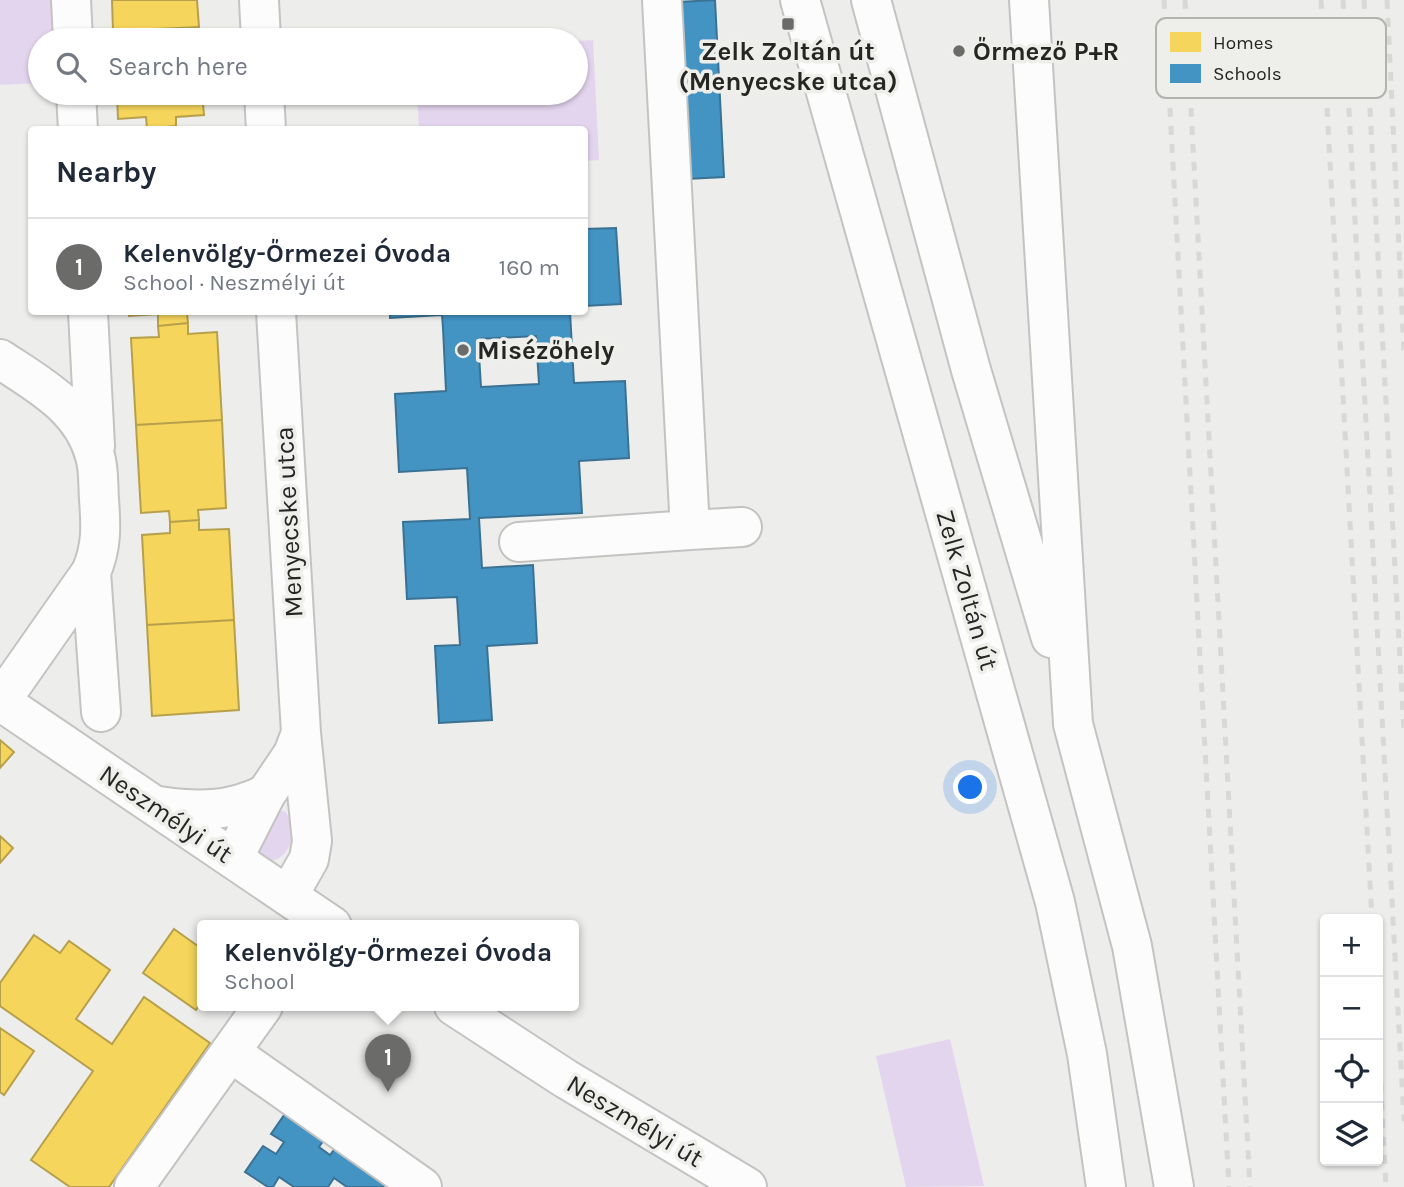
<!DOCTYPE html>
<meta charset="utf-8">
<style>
body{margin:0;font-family:Karla,sans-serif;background:#f6f6f7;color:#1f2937}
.controls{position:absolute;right:21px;bottom:21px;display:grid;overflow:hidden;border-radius:7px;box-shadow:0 2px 5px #0004}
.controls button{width:63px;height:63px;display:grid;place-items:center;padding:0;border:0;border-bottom:2px solid #e0e1e3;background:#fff;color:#1f2937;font:35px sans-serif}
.you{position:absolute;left:971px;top:788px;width:24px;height:24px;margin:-18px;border:5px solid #fff;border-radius:50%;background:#1a73e8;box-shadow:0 0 0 10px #1a73e833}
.badge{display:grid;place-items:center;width:46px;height:46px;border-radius:50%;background:#6b6b6a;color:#fff;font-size:23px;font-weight:700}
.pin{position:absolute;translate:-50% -58px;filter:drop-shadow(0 2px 4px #0008)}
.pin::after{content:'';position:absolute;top:37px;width:24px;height:21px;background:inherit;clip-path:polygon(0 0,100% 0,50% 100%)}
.popup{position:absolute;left:197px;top:920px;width:382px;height:91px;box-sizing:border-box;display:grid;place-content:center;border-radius:7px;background:#fff;filter:drop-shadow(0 2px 5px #0005);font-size:23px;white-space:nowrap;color:#747a83}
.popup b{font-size:26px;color:#1f2937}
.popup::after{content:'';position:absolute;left:50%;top:100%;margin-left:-14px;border:14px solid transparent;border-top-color:#fff}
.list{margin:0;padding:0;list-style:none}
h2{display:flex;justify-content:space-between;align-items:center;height:91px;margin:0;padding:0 28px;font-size:30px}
h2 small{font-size:23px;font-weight:400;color:#747a83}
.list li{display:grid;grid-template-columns:46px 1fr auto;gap:21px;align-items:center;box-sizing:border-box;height:98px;padding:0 28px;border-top:2px solid #e0e1e3}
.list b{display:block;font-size:26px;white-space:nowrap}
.list p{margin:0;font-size:23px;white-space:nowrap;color:#747a83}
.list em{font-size:23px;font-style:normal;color:#747a83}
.icon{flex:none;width:38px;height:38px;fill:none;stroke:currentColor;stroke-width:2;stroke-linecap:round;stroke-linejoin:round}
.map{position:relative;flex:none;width:1404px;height:1187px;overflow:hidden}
.search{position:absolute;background:#fff;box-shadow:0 2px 5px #0004;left:28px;top:28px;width:560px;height:77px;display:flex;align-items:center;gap:18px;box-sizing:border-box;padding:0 24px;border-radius:38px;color:#747a83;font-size:26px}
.panel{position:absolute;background:#fff;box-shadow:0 2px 5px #0004;left:28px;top:126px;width:560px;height:189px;border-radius:7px}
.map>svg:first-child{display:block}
</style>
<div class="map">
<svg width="1404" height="1187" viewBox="0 0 1404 1187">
<rect width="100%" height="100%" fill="#ededec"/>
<!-- green -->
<path fill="#e4d5ef" d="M0,0H62L64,40H40V83L0,85Z
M593,40L599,160L585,161L584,130L419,129L417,93H576V41Z
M277,811H285C298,827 293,859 269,861L257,849Z
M950,1039L984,1186L906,1187L876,1056Z"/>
<!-- homes -->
<path fill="#f6d55c" stroke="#b7a04b" stroke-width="2" d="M112,0H197L199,27L113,31Z
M199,27L200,40H114L113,31Z
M117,93H202L204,115L176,117V126L147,129L146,117L118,119Z
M129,312H208L187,313L188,323L158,326V314L129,316Z
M188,323V334L217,332L222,420L136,425L131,338L159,337L158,326Z
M222,420L226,508L198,510L199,520L170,522L169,511L141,513L136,425Z
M199,520V530L229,529L234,620L147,625L142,535L170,533V522Z
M234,620L239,710L152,716L147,625Z
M0,740L14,752L0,768Z
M0,836L13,848L0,863Z
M174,929L202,949V1000L196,1010L143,973Z
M34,935L60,953L69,941L110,970L76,1019L112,1044L144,997L210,1043L109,1187H70L31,1160L93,1071L0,1006V983Z
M0,1028L34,1051L4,1095L0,1092Z"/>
<!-- schools -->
<path fill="#4393c3" stroke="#3a7293" stroke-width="2" fill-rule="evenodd" d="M715,0L724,177L687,179L677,2Z
M616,228L621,304L584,306V229Z
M390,312H570L574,383L625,381L629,458L579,461L582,513L479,518L482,568L533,565L537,643L487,646L492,720L439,723L435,646L460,645L457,597L407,599L403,522L470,519L467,468L399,472L395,394L446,391L443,328L442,315L390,318ZM536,336L539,384L481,387L478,339Z
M289,1108L328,1134L319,1147L330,1155L339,1143L390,1177L383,1187H347L334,1178L328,1187H294L279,1177L273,1187H268L245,1172L263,1146L276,1154L284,1142L271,1134Z"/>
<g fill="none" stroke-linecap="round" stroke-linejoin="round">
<!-- minor casing -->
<g stroke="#c3c3c2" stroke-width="42">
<path id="minor" d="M71,0L73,40
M259,0L261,40
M800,0L1055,902L1087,1054L1106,1187
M871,0L971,370L1051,638
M1029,0L1073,724L1132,946L1174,1187
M76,93L78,130
M264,93L266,130
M88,312L95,446
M276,312L301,733L312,841L309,859L288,896
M0,359C39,385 82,407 95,456C99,469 98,485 99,499C101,526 102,547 91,572L0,702
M690,530L742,527
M519,542L690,530L662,0
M91,572L101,712
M0,701L332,926
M159,806C198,812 230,812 266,794
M233,859L266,794L293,754L301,733
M454,1006L566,1079L747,1187
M230,1052L422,1187
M134,1187L263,1006"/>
</g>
<!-- minor -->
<use href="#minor" stroke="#fcfcfc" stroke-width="38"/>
<!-- rail -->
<path stroke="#d8d8d7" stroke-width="5" stroke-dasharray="9 9" stroke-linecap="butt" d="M1164,0L1229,1187
M1185,0L1250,1187
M1321,0L1372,919
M1343,0L1404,1121
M1364,0L1404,733
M1387,0L1404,353
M1378,1029L1386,1187"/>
</g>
<!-- markers -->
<g fill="#6b6b6a" stroke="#eeeeeb" stroke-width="2.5">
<rect x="781" y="17" width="14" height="14" rx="3.5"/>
<circle cx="959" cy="51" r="7"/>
<circle cx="463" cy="350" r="7"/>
</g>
<g text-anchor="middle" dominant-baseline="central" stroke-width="7" stroke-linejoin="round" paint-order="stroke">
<!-- poi labels -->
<g font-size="26" font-weight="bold" fill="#252524" stroke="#eeeeeb" text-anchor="start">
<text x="788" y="51" text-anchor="middle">Zelk Zoltán út<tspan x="788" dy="30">(Menyecske utca)</tspan></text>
<text x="973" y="51">Őrmező P+R</text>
<text x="477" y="350">Misézőhely</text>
</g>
<!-- street labels -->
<g font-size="26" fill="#252524" stroke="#eeeeeb">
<text transform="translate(289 522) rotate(-93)">Menyecske utca</text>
<text transform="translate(967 590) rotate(74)">Zelk Zoltán út</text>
<text transform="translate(166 814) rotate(34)">Neszmélyi út</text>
<text transform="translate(635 1121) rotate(31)">Neszmélyi út</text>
</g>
</g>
<!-- legend -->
<rect x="1156" y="18" width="230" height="80" rx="10" fill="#eeeeeb" stroke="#b2b2af" stroke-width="2"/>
<rect x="1170" y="32" width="31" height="20" fill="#f6d55c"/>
<rect x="1170" y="64" width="31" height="19" fill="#4393c3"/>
<g font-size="19" fill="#252524">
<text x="1213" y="49">Homes</text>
<text x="1213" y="80">Schools</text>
</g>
</svg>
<div class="controls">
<button>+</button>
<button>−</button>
<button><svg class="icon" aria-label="locate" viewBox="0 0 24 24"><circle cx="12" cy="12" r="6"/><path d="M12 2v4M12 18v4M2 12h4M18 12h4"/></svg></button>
<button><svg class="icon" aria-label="layers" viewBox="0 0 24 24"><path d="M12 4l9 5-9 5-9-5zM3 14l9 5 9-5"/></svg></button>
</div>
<div class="you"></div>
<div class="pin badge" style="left:388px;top:1092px">1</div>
<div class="popup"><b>Kelenvölgy-Őrmezei Óvoda</b>School</div>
<div class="search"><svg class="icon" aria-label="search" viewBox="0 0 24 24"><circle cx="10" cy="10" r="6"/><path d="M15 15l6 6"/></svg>Search here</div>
<section class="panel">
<h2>Nearby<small></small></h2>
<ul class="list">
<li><span class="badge">1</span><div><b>Kelenvölgy-Őrmezei Óvoda</b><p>School · Neszmélyi út</p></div><em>160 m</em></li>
</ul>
</section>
</div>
